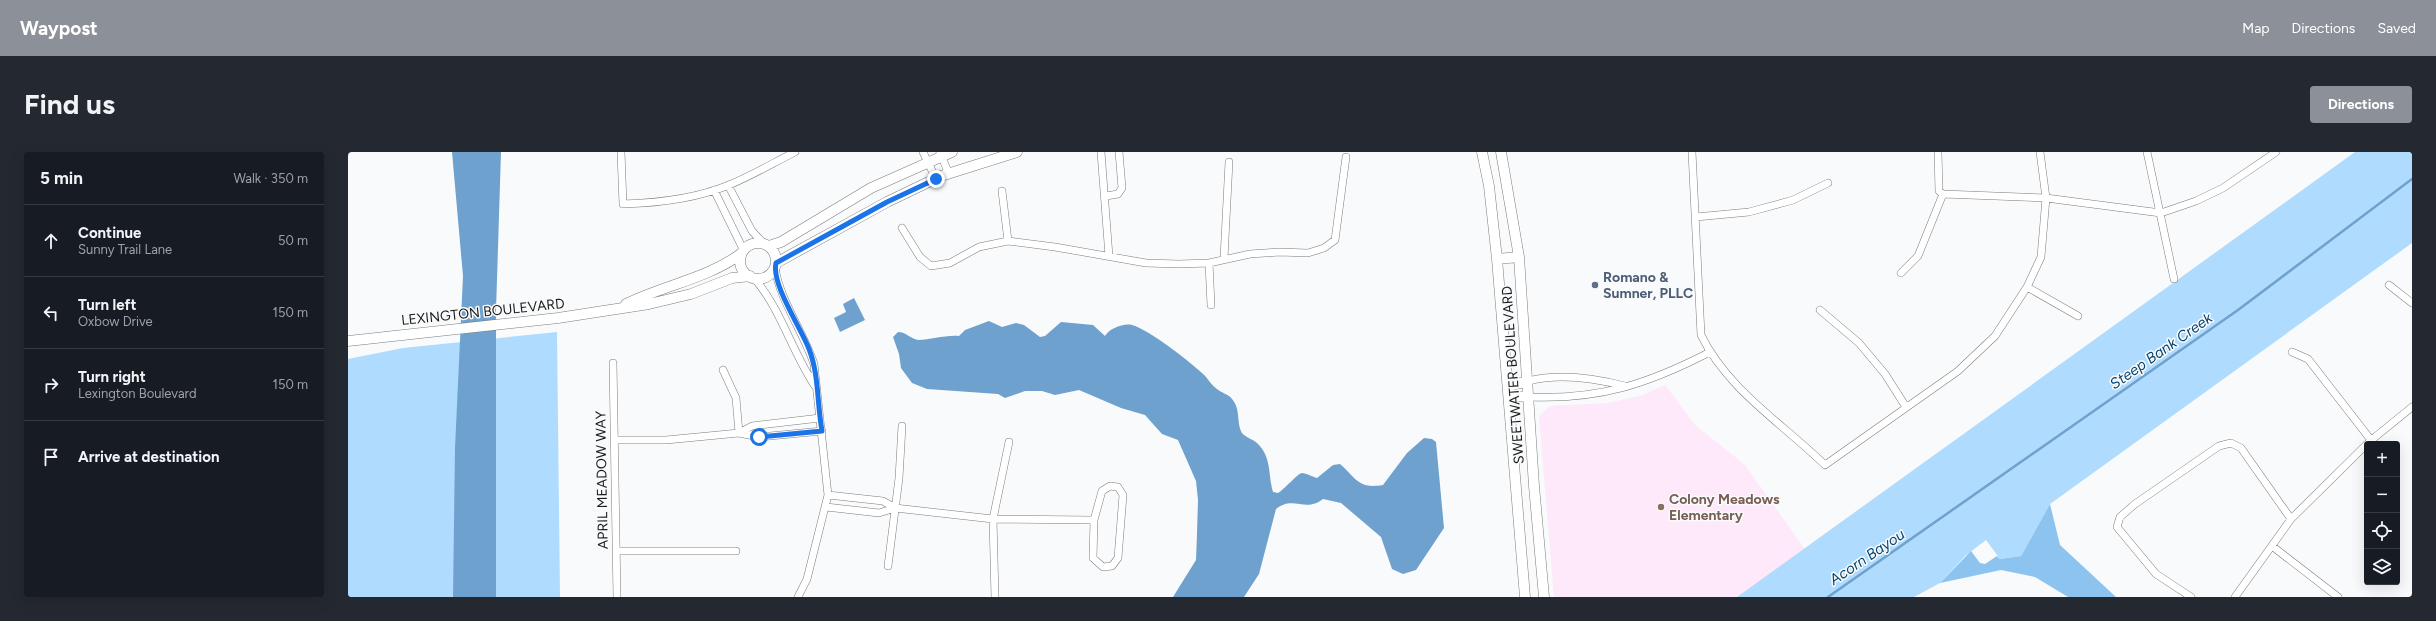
<!DOCTYPE html>
<meta charset="utf-8">
<style>
body{margin:0;font-family:Figtree,sans-serif;background:#242831;color:#f1f3f6}
.controls{position:absolute;right:12px;bottom:12px;display:grid;overflow:hidden;border-radius:4px;box-shadow:0 4px 16px #0002}
.controls button{width:36px;height:36px;display:grid;place-items:center;padding:0;border:0;border-bottom:1px solid #363941;background:#171b24;color:#f1f3f6;font:20px sans-serif}
.stop{position:absolute;width:12px;height:12px;margin:-9px;border:3px solid #1a73e8;border-radius:50%;background:#fff}
.stop.end{background:#1a73e8;border-color:#fff;box-shadow:0 1px 4px #0008}
.list{margin:0;padding:0;list-style:none}
h2{display:flex;justify-content:space-between;align-items:center;height:52px;margin:0;padding:0 16px;font-size:17px}
h2 small{font-size:13px;font-weight:400;color:#9ea1a6}
.list li{display:grid;grid-template-columns:26px 1fr auto;gap:12px;align-items:center;box-sizing:border-box;height:72px;padding:0 16px;border-top:1px solid #363941}
.list b{display:block;font-size:15px;white-space:nowrap}
.list p{margin:0;font-size:13px;white-space:nowrap;color:#9ea1a6}
.list em{font-size:13px;font-style:normal;color:#9ea1a6}
.icon{flex:none;width:22px;height:22px;fill:none;stroke:currentColor;stroke-width:2;stroke-linecap:round;stroke-linejoin:round}
.map{position:relative;flex:none;width:2064px;height:445px;overflow:hidden;border-radius:4px}
header{display:flex;align-items:center;gap:24px;box-sizing:border-box;height:56px;padding:0 20px;background:#8c9099;color:#fff}
header strong{font-size:19px}
nav{display:flex;gap:22px;margin-inline-start:auto;font-size:14px}
.intro{display:flex;align-items:center;justify-content:space-between;box-sizing:border-box;height:96px;padding:0 24px}
h1{margin:0;font-size:28px}
.button{padding:10px 18px;border-radius:4px;background:#8c9099;color:#fff;font-size:14px;font-weight:700}
main{display:flex;gap:24px;padding:0 24px}
aside{flex:1;background:#171b24;border-radius:4px;box-shadow:0 4px 16px #0002}
.map>svg:first-child{display:block}
</style>
<header>
<strong>Waypost</strong>
<nav><a>Map</a><a>Directions</a><a>Saved</a></nav>
</header>
<div class="intro"><h1>Find us</h1><a class="button">Directions</a></div>
<main>
<aside>
<h2>5 min<small>Walk · 350 m</small></h2>
<ul class="list">
<li><svg class="icon" aria-label="ahead" viewBox="0 0 24 24"><path d="M12 20V5M6 11l6-6 6 6"/></svg><div><b>Continue</b><p>Sunny Trail Lane</p></div><em>50 m</em></li>
<li><svg class="icon" aria-label="left" viewBox="0 0 24 24"><path d="M17 20v-9H6M10 6l-5 5 5 5"/></svg><div><b>Turn left</b><p>Oxbow Drive</p></div><em>150 m</em></li>
<li><svg class="icon" aria-label="right" viewBox="0 0 24 24"><path d="M7 20v-9h11M14 6l5 5-5 5"/></svg><div><b>Turn right</b><p>Lexington Boulevard</p></div><em>150 m</em></li>
<li><svg class="icon" aria-label="arrive" viewBox="0 0 24 24"><path d="M6 21V4h12l-3 4 3 4H6"/></svg><div><b>Arrive at destination</b></div></li>
</ul>
</aside>
<div class="map">
<svg width="2064" height="445" viewBox="0 0 2064 445">
<rect width="100%" height="100%" fill="#f9fafb"/>
<!-- education -->
<path fill="#fde9f9" d="M1317,233L1347,273L1397,313L1457,397L1389,445H1206L1191,264L1202,254L1260,251L1292,244Z"/>
<!-- green -->
<path fill="#afdcfe" d="M2007,0H2064V91L1702,352L1673,404L1652,407L1638,388L1617,404L1592,431L1566,445H1389Z
M209,180L212,445H0V207L55,196Z"/>
<!-- forest -->
<path fill="#8cc4ef" d="M1702,352L1712,393L1768,445H1720L1687,425L1653,418L1592,431L1623,399L1632,411L1637,412L1649,404L1652,407L1673,404Z"/>
<!-- water -->
<path fill="#6ea1cd" d="M104,0H153L148,159V445H105L107,296L115,124Z
M506,146L517,168L492,180L486,166L498,160L495,152Z
M641,169L654,175L668,171L676,173L692,185L697,184L713,170L745,173L757,184C761,177 775,171 784,173C800,177 841,209 854,221C860,226 863,233 869,237C873,241 881,242 884,247C893,257 888,270 894,281C898,286 905,287 909,291C924,305 920,323 925,340L930,341C936,338 950,321 954,321C958,321 965,325 969,326L985,313L992,312C1009,327 1010,337 1035,333L1059,301L1076,286L1084,287L1088,290L1096,376L1068,418L1055,422L1044,417L1033,385L993,351L975,347C958,361 945,343 928,357L911,422L896,445H825L848,408L849,382L850,348L848,329L830,288L814,282L797,263L773,256L731,238L707,243L694,239H677L657,246L650,242L579,237L564,231L553,216L551,202L545,185L550,180C558,180 563,187 570,188C583,188 596,183 611,184L617,178Z"/>
<g fill="none" stroke-linecap="round" stroke-linejoin="round">
<!-- stream -->
<path stroke="#6ea1cd" stroke-width="2.5" d="M1480,445L1890,158L2064,27"/>
<!-- street casing -->
<g stroke="#7c7c7d" stroke-width="8">
<path id="street" d="M273,0L275,52C310,51 347,47 381,33C403,24 425,11 447,0
M575,0L588,27
M753,0L761,104
M1344,0L1353,183C1380,238 1434,271 1477,313L1610,219L1647,184L1679,135L1693,105L1698,46L1692,0
M1590,0L1591,39L1595,42
M1799,0L1826,127
M592,1L601,22
M380,33L404,79L416,92
M366,38L396,99
M654,39L660,89
M1595,42L1698,46L1813,61L1848,49L1875,36L1928,0
M758,44L770,42L774,36L771,0
M1348,65L1401,60L1445,48L1480,31
M554,76L572,105L583,114L602,111L631,95L660,89L707,95L798,111L831,112L861,111L902,102L931,100L960,101L976,96L987,88L998,5
M876,106L881,10
M861,111L863,153
M427,115C431,147 456,181 466,212L480,343L459,427L450,445
M1553,121L1570,104L1595,42
M406,126C433,157 444,200 467,234
M2041,133L2064,151
M1679,135L1730,164
M1472,158L1511,191L1537,222L1558,255
M1944,200L1960,207L2023,288
M265,211L269,445
M375,218L388,246L391,281
M1180,229C1211,221 1246,226 1277,234
M1181,245C1251,248 1300,232 1362,200
M391,281L404,274L472,266
M267,288H318L391,281L411,285L474,279
M2021,290L2064,255
M762,334L770,335L775,343L770,406L764,414L755,415L745,406L746,368L754,339Z
M480,343L535,349L547,356
M478,355L531,361L547,356L645,367L746,368
M1924,394L1990,445
M268,399H388
M540,414L551,326L554,274
M647,445L645,367L661,290
M1843,445L1808,422L1769,375L1772,365L1787,352L1871,294L1883,291L1893,296L1943,367
M1887,445L1943,367L2019,292"/>
</g>
<!-- secondary casing -->
<g stroke="#7c7c7d" stroke-width="11">
<path id="secondary" d="M1134,0L1141,34L1149,107L1177,445
M1153,0L1171,105L1186,334L1196,445
M392 109a18 18 0 1 1 36 0a18 18 0 1 1-36 0Z
M421,94L433,90L523,36L604,0
M1149,107L1171,105
M428,111L539,50L593,24L669,0
M278,152C316,133 359,127 394,101
M0,189L210,166L301,152L343,142L384,126L402,124
M1161,234L1180,229
M1162,244L1181,245"/>
</g>
<!-- street -->
<use href="#street" stroke="#fff" stroke-width="7"/>
<!-- secondary -->
<use href="#secondary" stroke="#fff" stroke-width="10"/>
</g>
<g fill="none" stroke-linecap="round" stroke-linejoin="round">
<!-- route -->
<path stroke="#1a73e8" stroke-width="5" d="M411,285L474,279C469,252 471,222 461,197C453,176 423,132 428,111L539,50L588,27"/>
</g>
<!-- markers -->
<circle fill="#5c6f8a" stroke="#f9fafb" stroke-width="1.5" cx="1247" cy="133" r="4"/>
<circle fill="#8d6e63" stroke="#f9fafb" stroke-width="1.5" cx="1313" cy="355" r="4"/>
<g text-anchor="middle" dominant-baseline="central" stroke-width="3" stroke-linejoin="round" paint-order="stroke">
<!-- service labels -->
<g font-size="14" font-weight="bold" fill="#4e5e75" stroke="#f9fafb" text-anchor="start">
<text x="1255" y="125">Romano &amp;<tspan x="1255" dy="16">Sumner, PLLC</tspan></text>
</g>
<!-- street labels -->
<g font-size="14" fill="#1a1b1b" stroke="#f9fafb">
<text transform="translate(135 160) rotate(-6)">LEXINGTON BOULEVARD</text>
<text transform="translate(1165 223) rotate(-94)">SWEETWATER BOULEVARD</text>
<text transform="translate(254 328) rotate(-91)">APRIL MEADOW WAY</text>
</g>
<!-- education labels -->
<g font-size="14" font-weight="bold" fill="#785e54" stroke="#f9fafb" text-anchor="start">
<text x="1321" y="347">Colony Meadows<tspan x="1321" dy="16">Elementary</tspan></text>
</g>
<!-- water labels -->
<g font-size="15" font-style="italic" fill="#06456f" stroke="#f9fafb">
<text transform="translate(1813 199) rotate(-35)">Steep Bank Creek</text>
<text transform="translate(1519 405) rotate(-34)">Acorn Bayou</text>
</g>
</g>
</svg>
<div class="controls">
<button>+</button>
<button>−</button>
<button><svg class="icon" aria-label="locate" viewBox="0 0 24 24"><circle cx="12" cy="12" r="6"/><path d="M12 2v4M12 18v4M2 12h4M18 12h4"/></svg></button>
<button><svg class="icon" aria-label="layers" viewBox="0 0 24 24"><path d="M12 4l9 5-9 5-9-5zM3 14l9 5 9-5"/></svg></button>
</div>
<div class="stop" style="left:411px;top:285px"></div>
<div class="stop end" style="left:588px;top:27px"></div>
</div>
</main>
